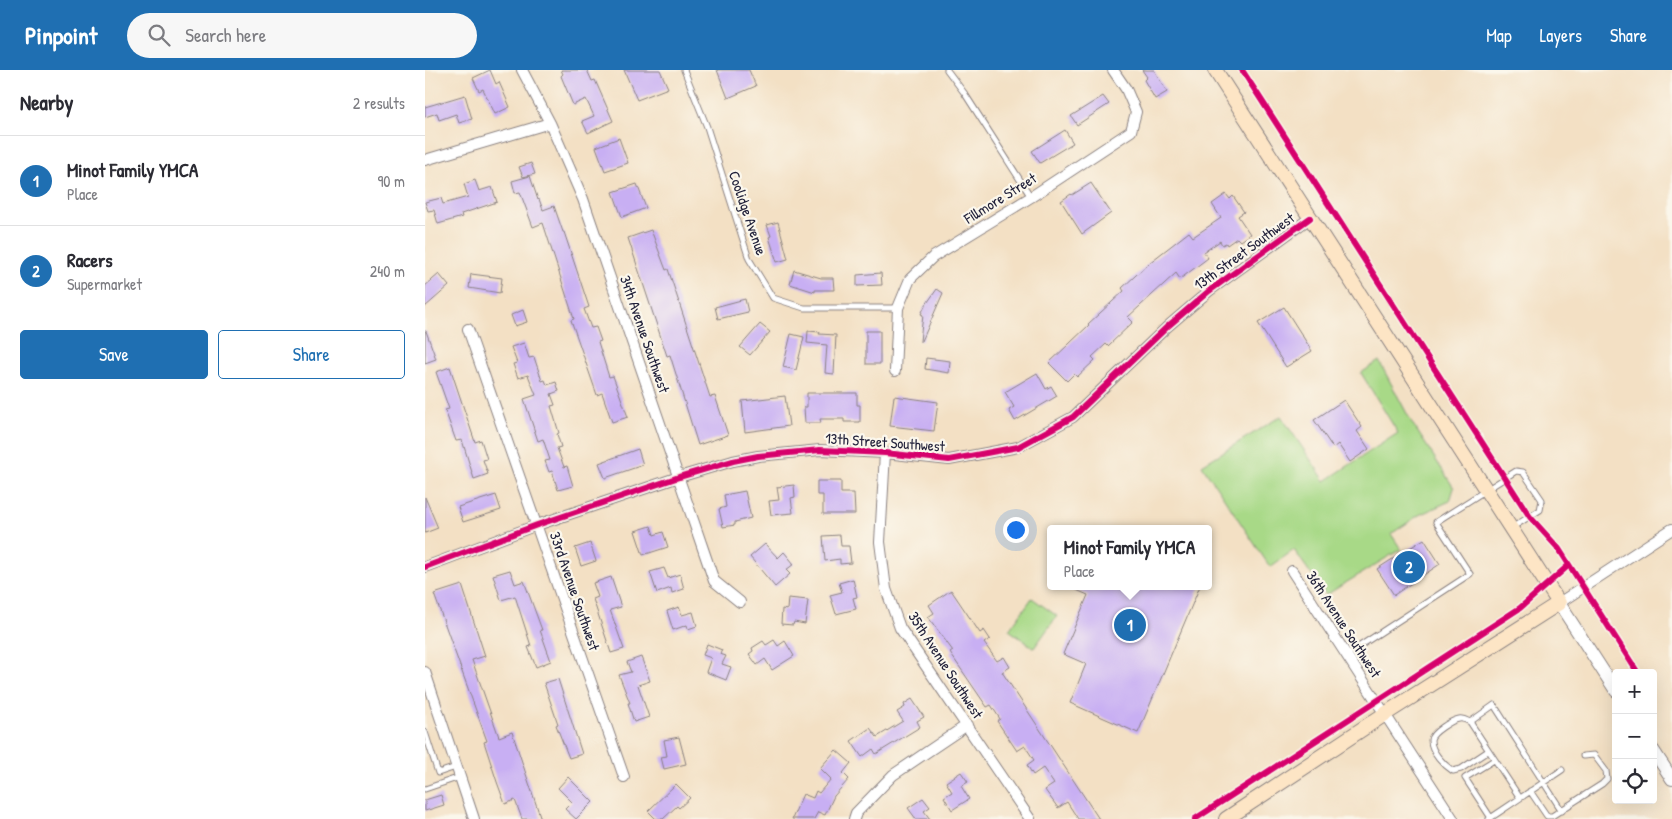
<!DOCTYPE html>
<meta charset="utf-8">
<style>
body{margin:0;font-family:"Patrick Hand",sans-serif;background:#f7f7f7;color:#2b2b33}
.controls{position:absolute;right:15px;bottom:15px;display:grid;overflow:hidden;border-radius:5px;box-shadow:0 5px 20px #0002}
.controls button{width:45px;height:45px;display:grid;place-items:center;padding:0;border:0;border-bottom:1px solid #e1e1e2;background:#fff;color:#2b2b33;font:25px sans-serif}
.you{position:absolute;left:590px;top:459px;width:18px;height:18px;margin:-12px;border:4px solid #fff;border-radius:50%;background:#1a73e8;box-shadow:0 0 0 8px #1a73e833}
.badge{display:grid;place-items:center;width:32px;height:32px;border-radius:50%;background:#1f6fb2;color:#fff;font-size:16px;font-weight:700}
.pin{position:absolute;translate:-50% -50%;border:2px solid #fff;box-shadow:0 1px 5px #0006}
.popup{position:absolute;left:622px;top:455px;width:165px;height:65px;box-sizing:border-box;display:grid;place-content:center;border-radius:5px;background:#fff;filter:drop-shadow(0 1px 4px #0005);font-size:16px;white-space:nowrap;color:#7c7c81}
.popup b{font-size:19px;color:#2b2b33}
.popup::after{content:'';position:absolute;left:50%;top:100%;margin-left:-10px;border:10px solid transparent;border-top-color:#fff}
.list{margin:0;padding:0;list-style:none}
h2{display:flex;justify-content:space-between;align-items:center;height:65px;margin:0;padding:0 20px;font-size:21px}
h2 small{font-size:16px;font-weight:400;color:#7c7c81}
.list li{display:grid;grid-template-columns:32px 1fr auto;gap:15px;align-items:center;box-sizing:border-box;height:90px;padding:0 20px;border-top:1px solid #e1e1e2}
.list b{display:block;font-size:19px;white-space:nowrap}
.list p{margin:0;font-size:16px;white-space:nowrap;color:#7c7c81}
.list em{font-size:16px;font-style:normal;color:#7c7c81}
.actions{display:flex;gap:10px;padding:15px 20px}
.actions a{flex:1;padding:11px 0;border:1px solid #1f6fb2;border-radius:5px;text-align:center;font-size:18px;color:#1f6fb2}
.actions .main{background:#1f6fb2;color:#fff}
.icon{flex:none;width:28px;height:28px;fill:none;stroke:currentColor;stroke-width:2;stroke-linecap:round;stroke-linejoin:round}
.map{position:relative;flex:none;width:1247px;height:749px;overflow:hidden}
header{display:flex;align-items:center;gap:30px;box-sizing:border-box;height:70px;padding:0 25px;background:#1f6fb2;color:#fff}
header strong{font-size:24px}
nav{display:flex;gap:28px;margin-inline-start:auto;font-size:18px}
.search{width:350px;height:45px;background:#f7f7f7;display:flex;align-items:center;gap:12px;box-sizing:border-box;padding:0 18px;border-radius:28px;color:#7c7c81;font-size:19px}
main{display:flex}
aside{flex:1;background:#fff}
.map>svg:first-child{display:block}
</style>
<header>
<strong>Pinpoint</strong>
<div class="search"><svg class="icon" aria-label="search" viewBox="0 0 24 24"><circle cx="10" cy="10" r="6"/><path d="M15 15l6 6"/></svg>Search here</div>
<nav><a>Map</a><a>Layers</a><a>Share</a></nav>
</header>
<main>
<aside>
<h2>Nearby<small>2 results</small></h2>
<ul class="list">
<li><span class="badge">1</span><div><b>Minot Family YMCA</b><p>Place</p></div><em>90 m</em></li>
<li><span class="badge">2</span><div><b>Racers</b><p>Supermarket</p></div><em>240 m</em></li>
</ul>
<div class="actions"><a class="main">Save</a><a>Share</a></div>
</aside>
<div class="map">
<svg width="1247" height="749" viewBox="0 0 1247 749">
<rect width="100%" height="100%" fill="#fbf7ec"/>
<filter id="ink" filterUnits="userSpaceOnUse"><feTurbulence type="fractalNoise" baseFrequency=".02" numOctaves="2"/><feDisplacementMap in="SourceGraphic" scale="10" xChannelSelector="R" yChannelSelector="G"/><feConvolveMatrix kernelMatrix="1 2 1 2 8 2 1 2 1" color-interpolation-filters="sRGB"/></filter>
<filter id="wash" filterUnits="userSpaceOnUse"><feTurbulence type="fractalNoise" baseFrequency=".0096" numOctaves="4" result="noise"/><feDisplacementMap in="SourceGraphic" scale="20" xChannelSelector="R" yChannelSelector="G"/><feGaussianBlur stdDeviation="1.12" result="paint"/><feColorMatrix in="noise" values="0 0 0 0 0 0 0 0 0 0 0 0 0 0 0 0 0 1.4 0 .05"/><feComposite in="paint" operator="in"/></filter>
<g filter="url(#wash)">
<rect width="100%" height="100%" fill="#f3e0c4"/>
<!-- green -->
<path fill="#a8d987" stroke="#657e61" d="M954,291L987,353L1029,418L1025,431L994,445L966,464L976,479L901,525L869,480L845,497L777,395L856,346L900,411L973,363L936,303Z
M607,528L632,546L609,578L584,560Z"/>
<g id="blocks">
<!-- building -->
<path fill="#c8aff3" d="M65,0L71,14L74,12L85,37L70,44L58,19L54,21L48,8Z
M136,0H162L167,11L170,10L188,51L163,63L157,51L169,46L161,29L148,35L136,6L138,4Z
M199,0H235L243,18L212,30Z
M292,0H324L331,16L303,28Z
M717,0H729L742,22L730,29L719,10L722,7Z
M40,25L47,49L34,53L31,44L14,50L12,43L0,47V37Z
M678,26L684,34L652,55L646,46Z
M640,60L648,73L615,93L607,81Z
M194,68L203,93L180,101L171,77Z
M106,93L110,104L98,107L94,97Z
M105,106L113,130L114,129L118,140L129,136L138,162H139L164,237L159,239L166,258L171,257L176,271L173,272L184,307L188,306L203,347L187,352L177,323L172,325L146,250L149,249L118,153L108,157L95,122L90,123L87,111Z
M50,110L54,121L67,117L72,132L36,144L37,147L13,154L9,140L3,141L0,132L16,128L18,134L43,127L39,114Z
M666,113L686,143L657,164L636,131L646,124L647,125Z
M212,114L221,138L197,147L188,122Z
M801,124L805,129L808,126L819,142L813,146L825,164L815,171L812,168L802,175L801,173L797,175L795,171L779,182L783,188L755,209L751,203L703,247L708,252L683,276L681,274L667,287L670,290L652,307L649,304L642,311L624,293L664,255L663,254L699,221L697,218L724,193L764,162L768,167L796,148L787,134Z
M353,152L363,189L352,192L344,167L346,166L342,155Z
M226,160L241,200L243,199L285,327L290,326L303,365L273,375L245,285L242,286L203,168Z
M369,200L396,208H408L409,220H390V222L365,214Z
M456,203L457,215L432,216V205Z
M14,204L24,216L0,237V216Z
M46,204L77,208L75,223L44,218Z
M512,219L518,223L497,271H495L498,245L496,244L500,236Z
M320,229L323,242L293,249L290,237Z
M859,237L887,281L861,297L833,253Z
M98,240L102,252L90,256L86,245Z
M335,254L345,262L325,285L315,277Z
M0,261H1L11,289L0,293Z
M383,261L395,262L394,264L411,265L409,304L400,303L402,275L382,273Z
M441,261H455V294H441Z
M366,264L379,267L371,300L358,297Z
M99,273L104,288L109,287L117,311L120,310L122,315L131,312L134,321L126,324L130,335L126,336L134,363L132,364L136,377L132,378L139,397L142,396L148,416L133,420L127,401L124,402L120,391L125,390L118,369L113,371L99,329L111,325L103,305L93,308L88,294L92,293L86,277Z
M501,288L525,291L524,303L500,299Z
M25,297L50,372L56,370L62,389L58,390L63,404L49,409L37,370L31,371L20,340L24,339L11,302Z
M612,303L621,319L626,316L632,326L590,351L584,340L589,337L580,322Z
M382,323H432V335H435V352H419V349H395L396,353H380L379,337H382Z
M360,326L364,356L320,362L317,331Z
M469,326L513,332L509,361L465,356Z
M919,330L937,357L932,361L944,379L925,392L913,374L908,378L889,350Z
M213,379L218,395L180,408L174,393Z
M392,411H416V423H429L430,444H398V425H392Z
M369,415L370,427L366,428L368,443L346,445L344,431L354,430L352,417Z
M320,421L326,448L310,452V455L298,457L294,439L301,437L299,425Z
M71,425L76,440L38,452L33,437Z
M0,427L13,458L0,463Z
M226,456L229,465L238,462L243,477L218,485L210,461Z
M415,465L416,476H424L426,493L415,494V489L400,491L398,466Z
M999,469L1015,494L969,525L952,499Z
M165,473L171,491L156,496L150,478Z
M340,474L353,488L359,482L369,494L361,500L365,504L350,517L325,487Z
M239,498L243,508L255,504L259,519L247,523L246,518L232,523L225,502Z
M85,500L90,514L99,511L117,560H115L126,591L111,597L103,577L106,576L90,526L76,530L68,505Z
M186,507L196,537L185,540L199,579L186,583L168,529L173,527L168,513Z
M428,509L432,527L428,528L431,539L411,544L405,525L417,522L414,513Z
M37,515L60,586L47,590L74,667L87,662L116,749H97L90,730L80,734L72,712L59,672L62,671L9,524Z
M642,516H775L713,663L645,633L661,594L638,584L663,525Z
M526,520L555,563L559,560L565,569L559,573L572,591L579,587L585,597L577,602L674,749H653L642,732L633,738L620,720L629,714L618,698L608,705L602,695L609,690L600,676L592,681L572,651L575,649L566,635L562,637L525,583L528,581L503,547L509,543L504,535Z
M363,528L383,530L380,554L369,552L368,555L356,554L357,539L362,540Z
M254,537L257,545L268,542L272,556L263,559L262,555L248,560L242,541Z
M349,570L353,576L360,571L369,586L347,600L340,589L332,595L324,584L328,581L327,578L338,571L341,575Z
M282,574L297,580L295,584L301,586L297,594L306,597L301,610L281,602L286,588L278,585Z
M216,587L225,611L213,615L224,647L209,652L203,633H205L194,605L206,602L202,592Z
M133,609L157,684L144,688L131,655L133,654L119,613Z
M487,629L499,647L492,651L495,657L451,684L448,679L437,687L426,671L445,658L452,667L478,651L472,642L480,637L479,634Z
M254,667L261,694L239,699L236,687L242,686L239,670Z
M411,680L426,693L418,703L424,709L409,726L400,745L393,742L389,749H367L378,724L388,728L391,721L394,723L406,709L395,698Z
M536,702L543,712L536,716L544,729L527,740L519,727L527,722L521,712Z
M143,707L168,732L151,749L140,739L147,732L133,718Z
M251,714L265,728L254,738L252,736L238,749H231L223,741Z
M16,725L19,735L0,741V730Z
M498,728L505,737L499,741L505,749H491L483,738Z"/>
</g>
</g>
<g filter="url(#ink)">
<use href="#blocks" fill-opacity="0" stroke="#8a8180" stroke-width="1"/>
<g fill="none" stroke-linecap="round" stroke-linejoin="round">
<!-- service casing -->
<g stroke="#8a8180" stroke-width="7">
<path id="service" d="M259,0L282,57L324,189L348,228L379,238H473
M522,0L540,24L606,127
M921,585L1045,504L1011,452L1091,401L1098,402L1117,430L1115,440L1088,457
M1045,652C1041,650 1038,648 1034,649C1027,650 1006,663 1006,670C1006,682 1019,695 1028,701L1036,699L1063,681
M0,662L13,703L31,697
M0,719L35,707
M1105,721L1122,746H1127L1177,714L1182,709L1181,701L1169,685L1158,686
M1095,728L1045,652L1069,635L1137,741
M1066,748L1040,708L1069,690
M1064,749L1137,700"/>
</g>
<!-- minor casing -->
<g stroke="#8a8180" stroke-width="12">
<path id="minor" d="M97,0L125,53L158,129L289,511L315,532
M0,90L125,53
M43,259L199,707
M470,301L473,238L485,209L508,187L606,127L706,61L711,42L701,19L688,0
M460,383L455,472L461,519L475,558L605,749
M0,497L112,455L254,407L308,391L333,386L395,380L460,383L524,390L593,377L648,347L742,257L784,221L885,148
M867,501L1028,749
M1134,533L1247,459
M0,602L49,749
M429,749L431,743L468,705L542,655"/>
</g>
<!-- tertiary casing -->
<g stroke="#8a8180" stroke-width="14">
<path id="tertiary" d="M1134,533L1191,621
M1228,680L1247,709"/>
</g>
<!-- secondary casing -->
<g stroke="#8a8180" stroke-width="16">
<path id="secondary" d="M790,0L1134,533L960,644L801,749"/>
</g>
<!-- service -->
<use href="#service" stroke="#fff" stroke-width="5"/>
<!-- minor -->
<use href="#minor" stroke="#fff" stroke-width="10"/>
<!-- tertiary -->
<use href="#tertiary" stroke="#fff" stroke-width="12"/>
<!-- secondary -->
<use href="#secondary" stroke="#fde5c5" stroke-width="14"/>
<!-- cycleway casing -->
<g stroke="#fbf7ec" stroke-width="9">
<path id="cycleway" d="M817,0L1105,447L1134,479L1213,603
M0,497L112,455L254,407L308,391L333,386L395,380L460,383L524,390L593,377L648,347L742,257L784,221L885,148
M770,749L1095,538L1144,495"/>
</g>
<!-- cycleway -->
<use href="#cycleway" stroke="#d6006c" stroke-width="6"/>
</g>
</g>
<g text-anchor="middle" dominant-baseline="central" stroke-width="4.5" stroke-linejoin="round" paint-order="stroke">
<!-- street labels -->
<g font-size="15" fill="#22223b" stroke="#fbf7ec">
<text transform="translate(575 128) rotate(-32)">Fillmore Street</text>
<text transform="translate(323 143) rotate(71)">Coolidge Avenue</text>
<text transform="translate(819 181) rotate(-36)">13th Street Southwest</text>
<text transform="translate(220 264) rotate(71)">34th Avenue Southwest</text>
<text transform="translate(460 372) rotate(4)">13th Street Southwest</text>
<text transform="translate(150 521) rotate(71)">33rd Avenue Southwest</text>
<text transform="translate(919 554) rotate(57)">36th Avenue Southwest</text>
<text transform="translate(521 595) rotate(57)">35th Avenue Southwest</text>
</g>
</g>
</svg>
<div class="controls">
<button>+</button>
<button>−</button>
<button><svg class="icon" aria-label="locate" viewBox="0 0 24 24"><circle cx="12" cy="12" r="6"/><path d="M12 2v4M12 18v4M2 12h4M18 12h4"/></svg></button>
</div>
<div class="you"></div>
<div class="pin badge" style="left:705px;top:555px">1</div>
<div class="popup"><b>Minot Family YMCA</b>Place</div>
<div class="pin badge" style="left:984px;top:497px">2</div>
</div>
</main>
